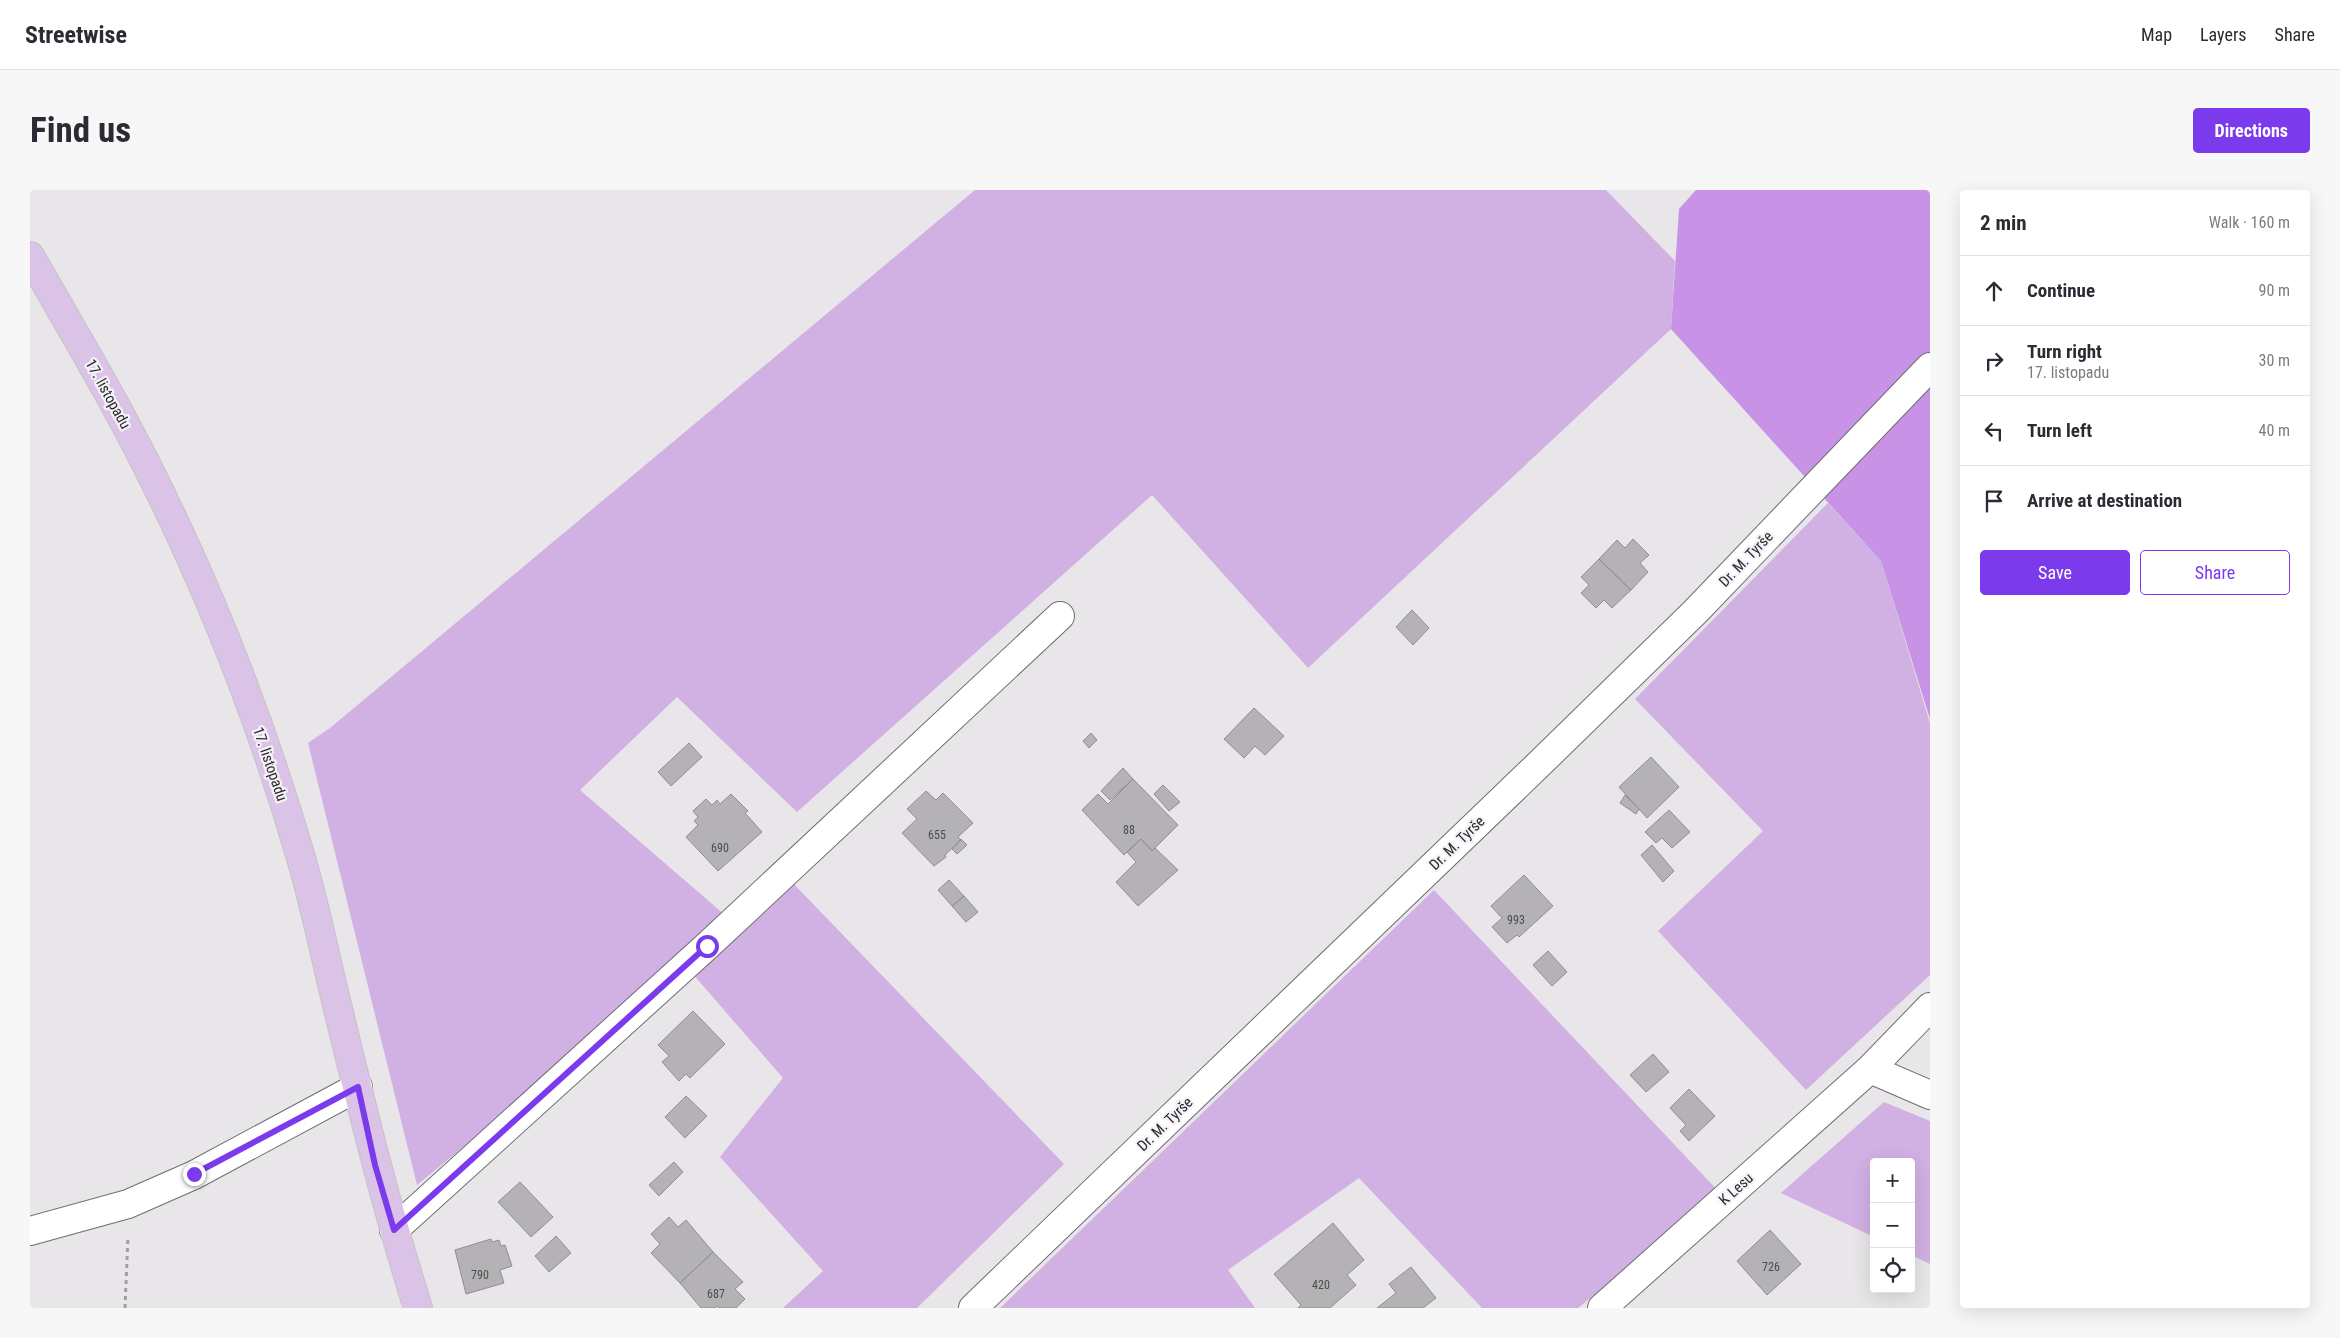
<!DOCTYPE html>
<meta charset="utf-8">
<style>
body{margin:0;font-family:"Roboto Condensed",sans-serif;background:#f7f7f7;color:#2b2b33}
.controls{position:absolute;right:15px;bottom:15px;display:grid;overflow:hidden;border-radius:5px;box-shadow:0 5px 20px #0002}
.controls button{width:45px;height:45px;display:grid;place-items:center;padding:0;border:0;border-bottom:1px solid #e1e1e2;background:#fff;color:#2b2b33;font:25px sans-serif}
.stop{position:absolute;width:15px;height:15px;margin:-11px;border:4px solid #7c3aed;border-radius:50%;background:#fff}
.stop.end{background:#7c3aed;border-color:#fff;box-shadow:0 1px 5px #0008}
.list{margin:0;padding:0;list-style:none}
h2{display:flex;justify-content:space-between;align-items:center;height:65px;margin:0;padding:0 20px;font-size:21px}
h2 small{font-size:16px;font-weight:400;color:#7c7c81}
.list li{display:grid;grid-template-columns:32px 1fr auto;gap:15px;align-items:center;box-sizing:border-box;height:70px;padding:0 20px;border-top:1px solid #e1e1e2}
.list b{display:block;font-size:19px;white-space:nowrap}
.list p{margin:0;font-size:16px;white-space:nowrap;color:#7c7c81}
.list em{font-size:16px;font-style:normal;color:#7c7c81}
.actions{display:flex;gap:10px;padding:15px 20px}
.actions a{flex:1;padding:11px 0;border:1px solid #7c3aed;border-radius:5px;text-align:center;font-size:18px;color:#7c3aed}
.actions .main{background:#7c3aed;color:#fff}
.icon{flex:none;width:28px;height:28px;fill:none;stroke:currentColor;stroke-width:2;stroke-linecap:round;stroke-linejoin:round}
.map{position:relative;flex:none;width:1900px;height:1118px;overflow:hidden;border-radius:5px}
header{display:flex;align-items:center;gap:30px;box-sizing:border-box;height:70px;padding:0 25px;background:#fff;border-bottom:1px solid #e1e1e2}
header strong{font-size:24px}
nav{display:flex;gap:28px;margin-inline-start:auto;font-size:18px}
.intro{display:flex;align-items:center;justify-content:space-between;box-sizing:border-box;height:120px;padding:0 30px}
h1{margin:0;font-size:35px}
.button{padding:12px 22px;border-radius:5px;background:#7c3aed;color:#fff;font-size:18px;font-weight:700}
main{display:flex;gap:30px;padding:0 30px}
aside{flex:1;background:#fff;border-radius:5px;box-shadow:0 5px 20px #0002}
.map>svg:first-child{display:block}
</style>
<header>
<strong>Streetwise</strong>
<nav><a>Map</a><a>Layers</a><a>Share</a></nav>
</header>
<div class="intro"><h1>Find us</h1><a class="button">Directions</a></div>
<main>
<div class="map">
<svg width="1900" height="1118" viewBox="0 0 1900 1118">
<rect width="100%" height="100%" fill="#e8e6e9"/>
<!-- green -->
<path fill="#d1b0e4" d="M945,0H1576L1645,71L1641,139L1278,478L1122,305L767,622L647,507L550,600L703,732L757,687L1034,974L887,1118H753L793,1081L690,967L753,888L655,775L387,995L278,553L300,538Z
M1798,313L1851,371L1900,533V785L1776,900L1628,741L1733,641L1605,509Z
M1404,700L1691,1004L1548,1118H1452L1329,988L1198,1080L1225,1118H970Z
M1854,912L1900,931V1074L1881,1065V972H1844V1047L1751,1003Z"/>
<!-- forest -->
<path fill="#c893e6" d="M1666,0H1900V529L1851,371L1641,139L1649,19Z"/>
<!-- building -->
<path fill="#b4b2b5" stroke="#908e92" d="M1603,349L1619,365L1610,373L1618,382L1601,400L1569,369L1587,350L1595,358Z
M1569,369L1601,400L1582,418L1574,410L1566,418L1551,403L1559,395L1551,387Z
M1382,420L1399,438L1383,455L1366,437Z
M1224,518L1254,546L1235,565L1225,556L1214,568L1194,549Z
M1061,543L1067,550L1059,558L1053,551Z
M659,553L672,567L641,596L628,582Z
M1621,567L1649,597L1617,628L1589,597Z
M1093,578L1103,589L1080,610L1071,601Z
M1103,589L1148,635L1122,661L1111,649L1094,665L1052,620L1068,604L1078,614Z
M1133,595L1150,612L1139,621L1124,604Z
M896,601L906,610L913,603L943,633L928,647L931,650L915,665L916,667L904,676L872,643L887,629L877,619Z
M701,604L718,621L715,623L732,642L688,681L656,647L668,635L664,631L668,627L663,621L676,609L682,615L687,610L690,614Z
M1595,605L1609,619L1606,624L1590,613Z
M1639,620L1660,642L1642,658L1632,648L1626,653L1615,642Z
M931,649L937,655L927,664L922,659Z
M1111,649L1122,661L1125,658L1148,680L1108,716L1086,692L1106,672L1097,662Z
M1622,655L1644,681L1633,692L1611,665Z
M1494,685L1523,716L1489,747L1487,745L1477,753L1462,737L1472,728L1461,716Z
M919,690L934,706L922,716L908,700Z
M934,706L948,722L936,732L922,716Z
M1518,761L1537,782L1522,796L1503,775Z
M663,821L695,854L660,888L656,884L649,891L632,872L639,866L628,855Z
M1623,864L1639,882L1616,902L1600,885Z
M1659,899L1685,926L1659,951L1650,941L1656,935L1640,918Z
M656,906L677,926L655,948L635,927Z
M644,972L653,982L629,1006L619,995Z
M490,992L523,1027L501,1047L468,1012Z
M639,1027L648,1037L656,1030L683,1062L650,1093L621,1063L630,1054L621,1044Z
M1303,1033L1334,1070L1317,1085L1326,1095L1300,1118H1268L1271,1115L1244,1084Z
M1740,1040L1771,1074L1737,1105L1707,1071Z
M526,1046L541,1063L519,1082L505,1066Z
M461,1049L462,1052L469,1050L471,1056L475,1055L482,1076L470,1080L474,1093L436,1104L425,1060Z
M683,1062L713,1092L705,1099L715,1109L706,1118H689L687,1116L685,1118H671L650,1093Z
M1381,1077L1406,1108L1393,1118H1347L1366,1103L1359,1094Z"/>
<g fill="none" stroke-linecap="round" stroke-linejoin="round">
<!-- minor casing -->
<g stroke="#6f6d70" stroke-width="30">
<path id="minor" d="M1840,879L1900,905
M364,1040L677,756L1030,426
M0,1041L98,1014L164,985L328,897
M943,1118L1505,578L1666,421L1900,177
M1572,1118L1840,879L1900,817"/>
</g>
<!-- major casing -->
<g stroke="#c4c3c4" stroke-width="30">
<path id="major" d="M0,66C43,141 88,216 126,294C185,413 234,541 271,668C286,719 296,771 309,823C333,922 357,1020 388,1118"/>
</g>
<!-- path -->
<path stroke="#a19fa1" stroke-width="3" stroke-dasharray="4 4" stroke-linecap="butt" d="M95,1118L98,1046"/>
<!-- minor -->
<use href="#minor" stroke="#fff" stroke-width="28"/>
<!-- major -->
<use href="#major" stroke="#dbc3e8" stroke-width="28"/>
</g>
<g fill="none" stroke-linecap="round" stroke-linejoin="round">
<!-- route -->
<path stroke="#7c3aed" stroke-width="6" d="M164,984L328,897L345,975L364,1040L677,756"/>
</g>
<g text-anchor="middle" dominant-baseline="central" stroke-width="4.5" stroke-linejoin="round" paint-order="stroke">
<!-- number labels -->
<g font-size="12" fill="#4d4c4e">
<text x="1099" y="640">88</text>
<text x="907" y="645">655</text>
<text x="690" y="658">690</text>
<text x="1486" y="730">993</text>
<text x="1741" y="1077">726</text>
<text x="450" y="1085">790</text>
<text x="1291" y="1095">420</text>
<text x="686" y="1104">687</text>
</g>
<!-- street labels -->
<g font-size="15" fill="#2b2a2b" stroke="#f5f3f7">
<text transform="translate(78 204) rotate(61)">17. listopadu</text>
<text transform="translate(1716 369) rotate(-46)">Dr. M. Tyrše</text>
<text transform="translate(240 574) rotate(71)">17. listopadu</text>
<text transform="translate(1427 653) rotate(-44)">Dr. M. Tyrše</text>
<text transform="translate(1135 934) rotate(-44)">Dr. M. Tyrše</text>
<text transform="translate(1706 999) rotate(-42)">K Lesu</text>
</g>
</g>
</svg>
<div class="controls">
<button>+</button>
<button>−</button>
<button><svg class="icon" aria-label="locate" viewBox="0 0 24 24"><circle cx="12" cy="12" r="6"/><path d="M12 2v4M12 18v4M2 12h4M18 12h4"/></svg></button>
</div>
<div class="stop" style="left:677px;top:756px"></div>
<div class="stop end" style="left:164px;top:984px"></div>
</div>
<aside>
<h2>2 min<small>Walk · 160 m</small></h2>
<ul class="list">
<li><svg class="icon" aria-label="ahead" viewBox="0 0 24 24"><path d="M12 20V5M6 11l6-6 6 6"/></svg><div><b>Continue</b></div><em>90 m</em></li>
<li><svg class="icon" aria-label="right" viewBox="0 0 24 24"><path d="M7 20v-9h11M14 6l5 5-5 5"/></svg><div><b>Turn right</b><p>17. listopadu</p></div><em>30 m</em></li>
<li><svg class="icon" aria-label="left" viewBox="0 0 24 24"><path d="M17 20v-9H6M10 6l-5 5 5 5"/></svg><div><b>Turn left</b></div><em>40 m</em></li>
<li><svg class="icon" aria-label="arrive" viewBox="0 0 24 24"><path d="M6 21V4h12l-3 4 3 4H6"/></svg><div><b>Arrive at destination</b></div></li>
</ul>
<div class="actions"><a class="main">Save</a><a>Share</a></div>
</aside>
</main>
